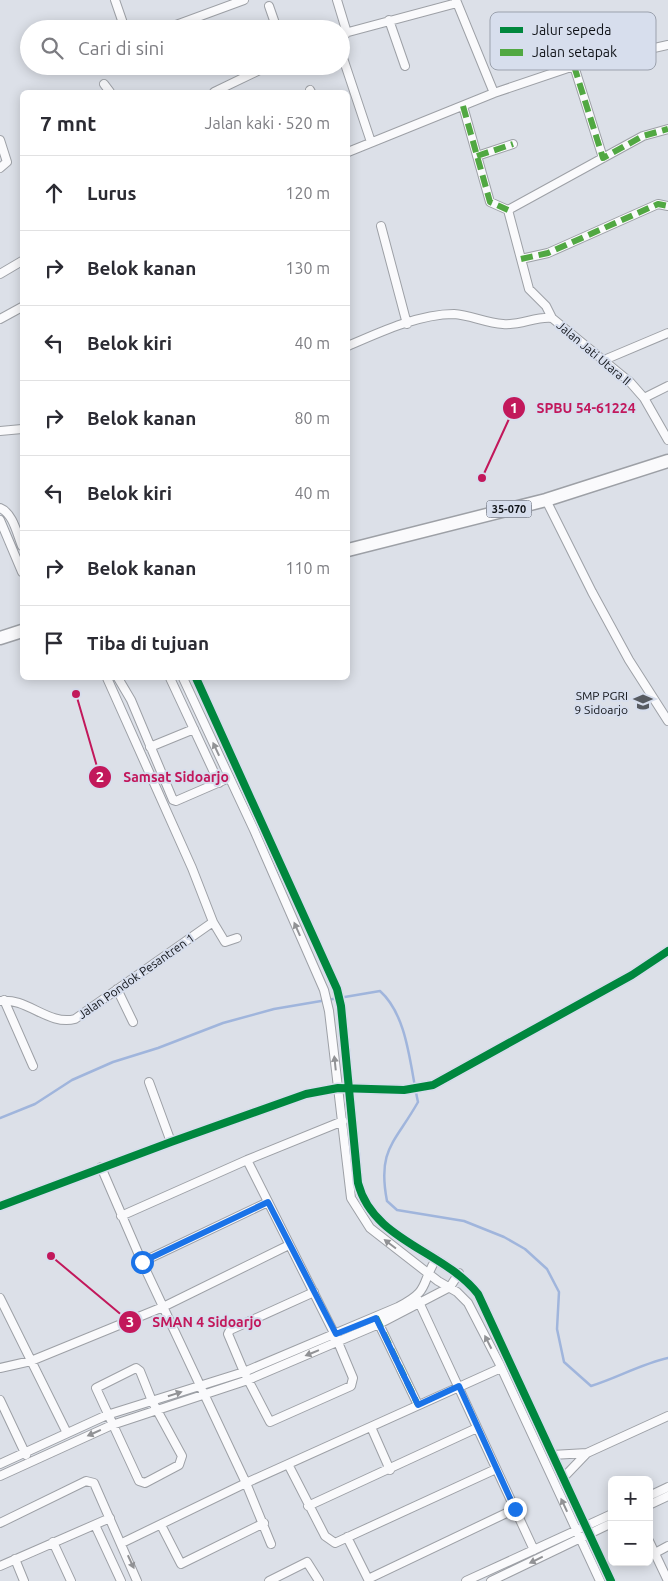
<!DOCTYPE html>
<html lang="id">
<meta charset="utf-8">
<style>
body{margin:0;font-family:Ubuntu,sans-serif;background:#f7f7f7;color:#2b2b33}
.controls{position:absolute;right:15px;bottom:15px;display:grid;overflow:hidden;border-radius:8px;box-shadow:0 2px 12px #0003}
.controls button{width:45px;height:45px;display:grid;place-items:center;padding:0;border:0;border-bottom:1px solid #e1e1e2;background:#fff;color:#2b2b33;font:25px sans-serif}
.stop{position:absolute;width:15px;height:15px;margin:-11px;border:4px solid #1a73e8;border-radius:50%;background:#fff}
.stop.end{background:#1a73e8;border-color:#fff;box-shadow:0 1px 5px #0008}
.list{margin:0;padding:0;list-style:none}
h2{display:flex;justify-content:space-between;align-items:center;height:65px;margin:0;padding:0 20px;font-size:21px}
h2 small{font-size:16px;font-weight:400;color:#7c7c81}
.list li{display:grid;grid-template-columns:32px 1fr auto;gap:15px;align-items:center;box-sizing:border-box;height:75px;padding:0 20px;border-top:1px solid #e1e1e2}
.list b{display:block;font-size:19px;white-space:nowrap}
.list em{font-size:16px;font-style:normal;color:#7c7c81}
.icon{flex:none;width:28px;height:28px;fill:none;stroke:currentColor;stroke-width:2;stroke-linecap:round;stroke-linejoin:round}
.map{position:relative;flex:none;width:668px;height:1581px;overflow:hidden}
.search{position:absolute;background:#fff;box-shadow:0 2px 12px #0003;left:20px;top:20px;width:330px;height:55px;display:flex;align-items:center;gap:12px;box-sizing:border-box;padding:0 18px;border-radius:28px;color:#7c7c81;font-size:19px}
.panel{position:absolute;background:#fff;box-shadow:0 2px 12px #0003;left:20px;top:90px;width:330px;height:590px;border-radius:8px}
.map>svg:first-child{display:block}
</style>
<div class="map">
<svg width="668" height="1581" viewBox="0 0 668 1581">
<rect width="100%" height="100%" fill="#dce0e8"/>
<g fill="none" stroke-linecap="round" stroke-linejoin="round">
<!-- stream -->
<path stroke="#a0b5dc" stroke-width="2.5" d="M0,1118L35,1104L72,1080L113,1062L158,1048L223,1023L274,1009L380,991C408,1016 410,1067 418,1102C395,1143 377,1149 387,1201L397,1210L464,1221L504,1237L525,1249L547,1269L559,1292L557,1329L564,1362L591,1386C617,1378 641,1364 668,1358"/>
<!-- minor casing -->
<g stroke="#9da0a6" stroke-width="10">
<path id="minor" d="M115,0L125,29
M337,0L347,33
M456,0L494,93
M269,6L277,29
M389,20L405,66
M165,29L244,0
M341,34L457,3
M341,52L371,142
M574,66L603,158
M104,84L110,92
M310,90L311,92
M214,92L268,66
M463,106L490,202L508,210
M0,140L7,162L0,168
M348,152L494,93L574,66L668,45
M477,156L513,144
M381,226L407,324
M521,259L548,253L658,204L668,206
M0,274L22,261
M552,318L546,306L529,289L508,210L643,136L668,129
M0,319L22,307
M348,346C380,332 419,314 454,314C470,315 486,323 503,324C520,326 536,316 552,318L630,382L644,398L668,440
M604,360L668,333
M644,398L668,386
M0,431L22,429
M546,500L592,592L629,660L668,721
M0,508C13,513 17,534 22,546
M0,520L22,572
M107,678L192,868L213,922L225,942L237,938
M118,678L131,700L173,800L176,801L229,778
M170,678L219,783
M183,678L254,830L324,990L329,1011L351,1198L370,1228L438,1281L457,1292L468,1303L499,1363L600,1581
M196,678L337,989L341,1006L358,1183C373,1241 443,1250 478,1294L611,1581
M150,747L194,729
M117,989L133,1022
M4,1000L33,1066
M0,1001C27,997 48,1026 75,1019L213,922
M149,1082L171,1142
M247,1160L335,1335L353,1378L351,1386L270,1422L244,1372L228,1334L230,1330L314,1292
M101,1167L142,1262L246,1483L271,1544
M0,1206L171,1142L306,1094L338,1088L404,1090L433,1085L632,975L668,951
M121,1216L247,1160L343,1121
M142,1262L268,1202
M0,1298L67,1433
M418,1300L534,1550
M378,1322L418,1405
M0,1368L31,1361L163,1307L289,1245
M136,1368L140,1371L152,1401L182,1456L179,1465L145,1483L139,1481L96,1388Z
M0,1400L26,1455
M371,1427L390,1470
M587,1453L668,1416
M552,1455L587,1453L563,1478
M0,1464L107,1415L244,1372L398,1307C431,1290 420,1285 436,1259
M289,1466L325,1536L335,1543L496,1469
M0,1476L112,1425L248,1380L379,1324L450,1287L459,1273
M649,1496L668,1487
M649,1505L668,1496
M308,1506L477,1428
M0,1523L86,1481L94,1483L137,1581
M95,1525L121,1581
M161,1525L181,1564L264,1523
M347,1537L369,1581
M649,1541L668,1581
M53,1542L71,1581
M122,1543L246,1483L501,1368
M655,1553L668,1546
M15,1559L24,1581
M0,1566L110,1518
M368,1579L515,1509
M269,1581L307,1562L319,1581
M466,1581L612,1514
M491,1581L612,1523"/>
</g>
<!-- primary casing -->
<g stroke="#9da0a6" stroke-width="15">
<path id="primary" d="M348,550L546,500L668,461
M0,638L22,631"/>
</g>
<!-- minor -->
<use href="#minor" stroke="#fafafc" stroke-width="8"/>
<!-- primary -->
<use href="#primary" stroke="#fafafc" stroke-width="12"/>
<!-- quiet -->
<path stroke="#51a842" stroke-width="6" stroke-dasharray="12 6" stroke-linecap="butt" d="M574,66L603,158L643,136L668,129
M463,106L490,202L508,210
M477,156L513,144
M521,259L548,253L658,204L668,206
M376,1317L418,1405"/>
<!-- cycleway casing -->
<g stroke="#d7deed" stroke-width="11">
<path id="cycleway" d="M196,678L337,989L341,1006L358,1183C373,1241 443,1250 478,1294L611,1581
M0,1206L171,1142L306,1094L338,1088L404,1090L433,1085L632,975L668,951"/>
</g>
<!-- cycleway -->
<use href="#cycleway" stroke="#00873e" stroke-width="8"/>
</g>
<!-- one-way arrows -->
<defs><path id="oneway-solid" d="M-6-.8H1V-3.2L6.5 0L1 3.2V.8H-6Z" transform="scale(1.25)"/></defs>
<g fill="#919295">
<use href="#oneway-solid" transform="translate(216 749) rotate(-115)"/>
<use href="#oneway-solid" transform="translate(297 929) rotate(-114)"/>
<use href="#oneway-solid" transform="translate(335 1063) rotate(-96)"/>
<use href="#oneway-solid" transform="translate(390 1244) rotate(-143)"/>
<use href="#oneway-solid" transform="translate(488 1342) rotate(-117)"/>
<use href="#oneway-solid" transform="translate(312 1353) rotate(158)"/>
<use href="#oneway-solid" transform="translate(175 1394) rotate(-18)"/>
<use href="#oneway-solid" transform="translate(94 1433) rotate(156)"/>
<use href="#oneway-solid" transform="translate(564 1505) rotate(-115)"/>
<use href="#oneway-solid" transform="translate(536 1560) rotate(154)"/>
<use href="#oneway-solid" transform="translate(131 1562) rotate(65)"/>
</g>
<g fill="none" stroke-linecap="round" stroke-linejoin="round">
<!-- route -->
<path stroke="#1a73e8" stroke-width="6" d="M142,1262L268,1202L336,1334L376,1318L418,1405L459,1386L515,1509"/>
</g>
<!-- icons -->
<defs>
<g id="school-bare" transform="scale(1.5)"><path d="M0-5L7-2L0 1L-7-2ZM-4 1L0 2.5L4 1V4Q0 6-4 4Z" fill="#575b61" stroke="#d7deed" stroke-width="2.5" paint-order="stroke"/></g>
</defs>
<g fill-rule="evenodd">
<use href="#school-bare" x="643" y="702"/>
</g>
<g text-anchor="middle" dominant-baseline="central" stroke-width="4" stroke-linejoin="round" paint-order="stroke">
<!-- shield labels -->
<rect fill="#d7deed" stroke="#4c5058" stroke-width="1" x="486.5" y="500.5" width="45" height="17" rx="4"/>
<g font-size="11" font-weight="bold" fill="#101318">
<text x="509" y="509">35-070</text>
</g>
<!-- street labels -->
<g font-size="12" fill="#101318" stroke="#d7deed">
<text transform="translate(594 353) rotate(40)">Jalan Jati Utara II</text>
<text transform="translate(136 976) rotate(-35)">Jalan Pondok Pesantren 1</text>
</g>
<!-- poi labels -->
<g font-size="12" fill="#101318" stroke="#d7deed" text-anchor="end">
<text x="628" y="695">SMP PGRI<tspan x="628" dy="14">9 Sidoarjo</tspan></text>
</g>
</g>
<!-- legend -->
<rect x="490" y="12" width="166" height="58" rx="8" fill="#d7deed" stroke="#9ba1ad" stroke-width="1"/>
<rect x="500" y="27" width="23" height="6" fill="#00873e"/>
<rect x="500" y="49" width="23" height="7" fill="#51a842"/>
<g font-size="14" fill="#101318">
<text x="532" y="35">Jalur sepeda</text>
<text x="532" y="57">Jalan setapak</text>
</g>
<!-- callouts -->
<path fill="none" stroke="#c2185b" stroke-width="2" d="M482 478L514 408M76 694L100 777M51 1256L130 1322"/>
<g fill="#c2185b" stroke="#d7deed" stroke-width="2">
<circle cx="482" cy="478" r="5"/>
<circle cx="76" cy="694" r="5"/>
<circle cx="51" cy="1256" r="5"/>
<circle cx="514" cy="408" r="12"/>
<circle cx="100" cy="777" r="12"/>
<circle cx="130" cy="1322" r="12"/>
</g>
<g font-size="15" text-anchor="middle" font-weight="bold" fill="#fff">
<text x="514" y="413">1</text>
<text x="100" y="782">2</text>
<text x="130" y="1327">3</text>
</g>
<g font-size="14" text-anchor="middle" font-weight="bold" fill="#c2185b" stroke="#d7deed" stroke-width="4" stroke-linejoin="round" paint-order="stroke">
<text x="586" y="413">SPBU 54-61224</text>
<text x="176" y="782">Samsat Sidoarjo</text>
<text x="207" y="1327">SMAN 4 Sidoarjo</text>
</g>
</svg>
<div class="controls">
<button>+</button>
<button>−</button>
</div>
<div class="stop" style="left:142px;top:1262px"></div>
<div class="stop end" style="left:515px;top:1509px"></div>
<div class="search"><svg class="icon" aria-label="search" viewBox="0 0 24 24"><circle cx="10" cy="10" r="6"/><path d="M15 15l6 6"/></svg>Cari di sini</div>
<section class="panel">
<h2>7 mnt<small>Jalan kaki · 520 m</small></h2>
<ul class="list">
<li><svg class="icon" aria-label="ahead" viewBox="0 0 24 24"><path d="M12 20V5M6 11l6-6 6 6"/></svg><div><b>Lurus</b></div><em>120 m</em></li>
<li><svg class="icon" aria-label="right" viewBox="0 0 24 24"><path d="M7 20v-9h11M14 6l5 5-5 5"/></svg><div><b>Belok kanan</b></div><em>130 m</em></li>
<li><svg class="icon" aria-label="left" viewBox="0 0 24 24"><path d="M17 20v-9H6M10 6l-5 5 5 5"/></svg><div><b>Belok kiri</b></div><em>40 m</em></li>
<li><svg class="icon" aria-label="right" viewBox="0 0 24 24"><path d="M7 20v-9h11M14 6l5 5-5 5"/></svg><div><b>Belok kanan</b></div><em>80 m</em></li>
<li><svg class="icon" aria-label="left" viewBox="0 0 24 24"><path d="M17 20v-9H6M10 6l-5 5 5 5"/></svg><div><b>Belok kiri</b></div><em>40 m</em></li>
<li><svg class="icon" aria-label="right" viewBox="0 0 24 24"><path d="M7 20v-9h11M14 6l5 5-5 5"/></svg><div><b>Belok kanan</b></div><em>110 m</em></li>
<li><svg class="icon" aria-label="arrive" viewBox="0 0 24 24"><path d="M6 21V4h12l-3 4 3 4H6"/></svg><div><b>Tiba di tujuan</b></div></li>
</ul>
</section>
</div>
